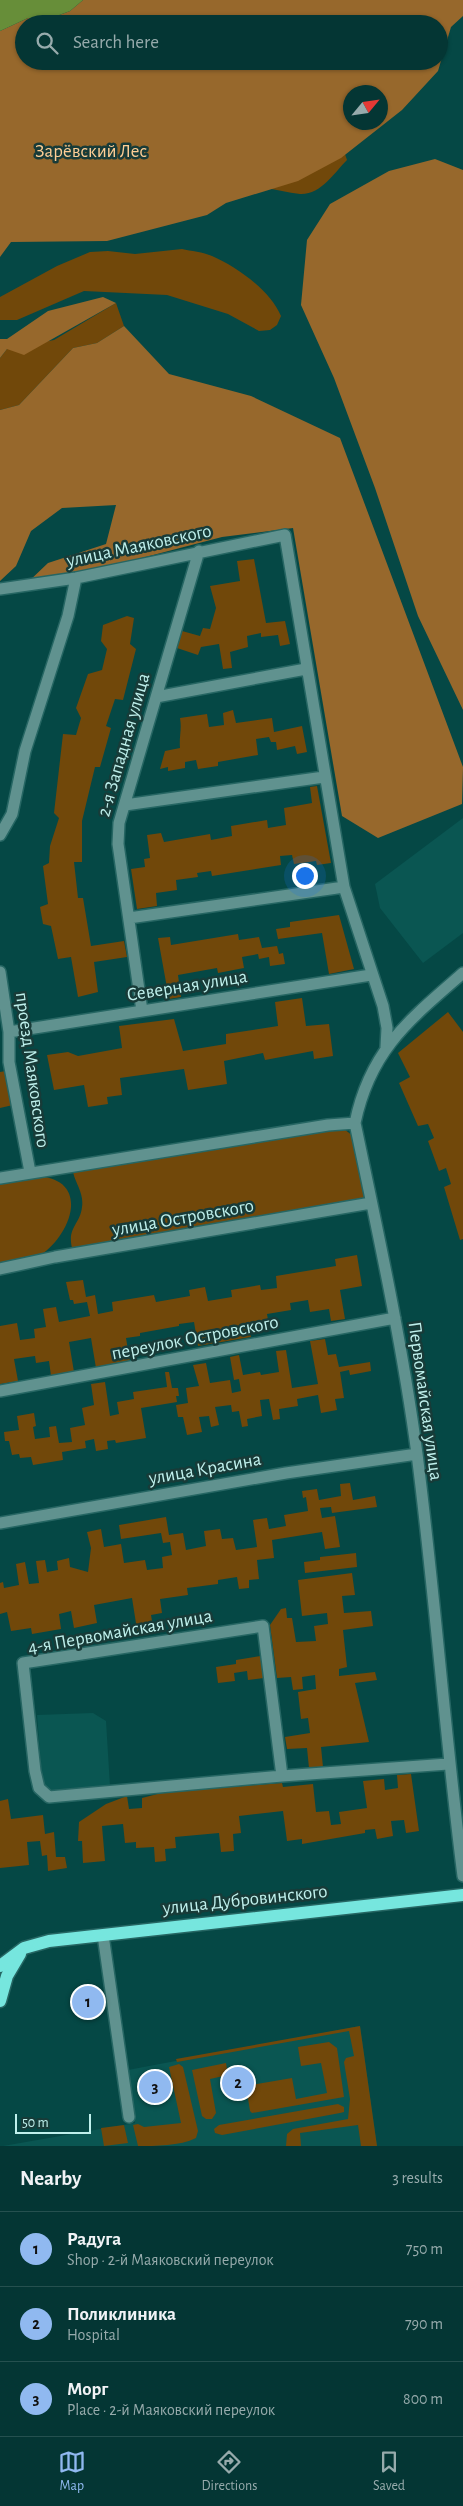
<!DOCTYPE html>
<meta charset="utf-8">
<style>
body{margin:0;font-family:"Alegreya Sans",sans-serif;background:#124140;color:#f1f3f6}
.compass{position:absolute;left:343px;top:85px;width:45px;height:45px;border-radius:50%;background:#043634;box-shadow:0 1px 4px #0004;rotate:61deg}
.scale{position:absolute;left:15px;bottom:12px;width:76px;box-sizing:border-box;padding-left:5px;border:2px solid #bff0ec;border-top:0;font-size:14px;line-height:18px;white-space:nowrap;color:#bff0ec;-webkit-text-stroke:4px #183b38;paint-order:stroke}
.you{position:absolute;left:304px;top:875px;width:18px;height:18px;margin:-12px;border:4px solid #fff;border-radius:50%;background:#1a73e8;box-shadow:0 0 0 8px #1a73e833}
.badge{display:grid;place-items:center;width:32px;height:32px;border-radius:50%;background:#90b9f0;color:#111;font-size:16px;font-weight:700}
.pin{position:absolute;translate:-50% -50%;border:2px solid #fff;box-shadow:0 1px 5px #0006}
.list{margin:0;padding:0;list-style:none}
h2{display:flex;justify-content:space-between;align-items:center;height:65px;margin:0;padding:0 20px;font-size:21px}
h2 small{font-size:16px;font-weight:400;color:#97abac}
.list li{display:grid;grid-template-columns:32px 1fr auto;gap:15px;align-items:center;box-sizing:border-box;height:75px;padding:0 20px;border-top:1px solid #25504f}
.list b{display:block;font-size:19px;white-space:nowrap}
.list p{margin:0;font-size:16px;white-space:nowrap;color:#97abac}
.list em{font-size:16px;font-style:normal;color:#97abac}
.icon{flex:none;width:28px;height:28px;fill:none;stroke:currentColor;stroke-width:2;stroke-linecap:round;stroke-linejoin:round}
.map{position:relative;flex:none;width:463px;height:2146px;overflow:hidden}
.search{position:absolute;background:#043634;box-shadow:0 1px 4px #0004;left:15px;right:15px;top:15px;height:55px;display:flex;align-items:center;gap:12px;box-sizing:border-box;padding:0 18px;border-radius:28px;color:#97abac;font-size:19px}
.sheet{height:290px;background:#043634}
nav{display:flex;justify-content:space-around;align-items:center;box-sizing:border-box;height:70px;border-top:1px solid #25504f;background:#043634;font-size:14px;color:#97abac}
nav a{display:grid;justify-items:center;gap:2px}
nav .on{color:#90b9f0}
.map>svg:first-child{display:block}
</style>
<div class="map">
<svg width="463" height="2146" viewBox="0 0 463 2146">
<rect width="100%" height="100%" fill="#054845"/>
<!-- built -->
<path fill="#0a5652" d="M463,818V933L423,963L380,908L375,884Z
M93,1713L106,1721L110,1786L43,1792L37,1715Z
M360,2026L377,2146H3L135,2123L128,2070Z"/>
<!-- green -->
<path fill="#71480a" d="M345,154L347,160C334,173 321,195 300,194C288,193 276,189 264,188Z
M182,249C191,251 203,252 212,256C237,267 270,290 281,316L277,325L270,330L259,331L228,314L167,295L84,291L17,320H0V297L57,266L90,252L108,251L135,254Z
M116,303L124,326L97,343L73,348L19,405L0,410V358L7,349L54,340Z
M254,559L266,623L285,621L290,644L280,646L278,635L261,637V633L247,636L248,647L230,652L232,668L223,669L219,644L201,647L198,655L177,648L182,631L200,636L203,628L210,629L216,608L210,586L240,581L237,561Z
M127,616L134,618L130,644L136,649L123,700L115,699L106,726L111,728L100,767H95L82,821V862H74L78,898H83L91,946L124,941L127,957L94,962L98,992L78,997L71,957L58,959L51,926L43,924L40,907L48,904L43,866L49,863L50,846L59,818L54,813L63,734L76,735L81,718L76,708L88,674L102,670L107,649L101,641L103,625Z
M233,710L236,723L272,718L274,732L302,726L307,752L297,754L295,746L277,750L276,742H271L269,737L256,739L258,755L218,762V766L198,769L196,760L185,762V768L168,771V767L160,769L165,751L180,748C179,737 182,729 180,718L207,714L209,727L224,725L223,713Z
M317,786L331,863L317,865L316,861L294,864L292,855L280,856L281,865L212,876L211,871L197,873L198,877L176,880L177,890L156,893L157,906L137,909L131,869L145,867L144,859L150,858L147,835L161,833L164,842L210,834L211,840L232,836L231,826L267,820L268,828L286,825L284,808L312,803L310,787Z
M339,915L354,969L329,974L322,933L278,939L276,929L290,927V922Z
M238,934L239,940L259,937L262,948L277,946L279,954L283,953L285,964L270,966L269,957L259,959L258,954L242,957L244,968L218,973L217,968L178,975L181,997L169,999L158,938L170,937L171,945Z
M302,998L306,1026L329,1024L333,1056L314,1059L313,1051L265,1060L263,1053L224,1061L227,1084L188,1090L184,1069L120,1078L122,1095L107,1097L108,1104L88,1107L84,1085L54,1090L47,1055L68,1052L78,1056L122,1048L119,1026L174,1019L183,1051L226,1044V1034L278,1026L275,1002Z
M448,1012L463,1032V1239L460,1240L444,1187L451,1184L446,1168L439,1171L428,1141L434,1138L428,1124L418,1126L399,1083L410,1077L398,1053Z
M6,1071L13,1105L0,1108V1072Z
M328,1129H344L353,1136L366,1201L72,1248C67,1227 80,1225 82,1207C84,1193 76,1185 73,1172L79,1168Z
M34,1176C92,1177 73,1235 38,1257C28,1262 11,1263 0,1265V1183Z
M357,1255L362,1286L340,1290L345,1319L331,1321L329,1309L310,1312L308,1300L290,1303L291,1310L267,1314L268,1320L249,1323L251,1337L198,1346L194,1322L179,1324V1326L140,1333V1336L126,1338L130,1362L96,1368L91,1338L69,1342L74,1372L51,1376L49,1361L36,1363L35,1356L14,1359L18,1381L0,1384V1326L17,1323L20,1340L35,1338L34,1329L46,1327L43,1309L56,1307L59,1322L90,1316L87,1302L74,1304L73,1300H70L66,1282L83,1280L86,1297L95,1295L98,1314L113,1311L112,1302L154,1295L156,1302L190,1296L189,1290L205,1287L208,1301L232,1297L231,1290L260,1285L261,1290L277,1288L276,1276L336,1266L335,1259Z
M325,1339L328,1355L336,1354L339,1367L370,1362L371,1371L350,1375L349,1370L340,1372L344,1398L335,1399L337,1410L321,1413L318,1395L297,1399L298,1406L279,1409L280,1419L273,1420L269,1399L260,1400L262,1416L247,1419L248,1426L242,1427L239,1411L232,1412L231,1405L215,1407L219,1425L211,1427L209,1416L199,1417L202,1432L187,1435L183,1417H178L176,1405L188,1403L186,1388L199,1386L193,1365L206,1363L210,1383L230,1380L232,1393L241,1391L239,1379L234,1380L230,1357L239,1355L243,1375L260,1372L261,1375L279,1372L276,1351L286,1350L292,1388L318,1384L310,1341Z
M165,1372H169L172,1388H178L179,1396H176L177,1402L141,1408L146,1438L116,1443L115,1440L107,1441L108,1449L96,1451L94,1439L85,1441L86,1448L62,1452L63,1460L33,1465L31,1457L20,1458L19,1454L12,1455L9,1441H5L4,1432L19,1430L17,1416L34,1413L36,1426L33,1427L35,1439L50,1437L49,1427L56,1426L59,1443L72,1442L70,1428L85,1425L82,1408L94,1405L91,1384L105,1382L110,1416L119,1414L117,1402L134,1399L133,1392L167,1387Z
M350,1483L353,1500L375,1496L377,1507L332,1513L331,1507L320,1508L322,1518L335,1516L340,1547L325,1549L322,1532L272,1540L274,1558L257,1560L259,1579L249,1580V1588L239,1589L237,1577L218,1580V1584L187,1588L188,1595L160,1599L162,1613L151,1615L154,1633L138,1636L132,1598L94,1605L97,1623L74,1628L71,1611L59,1614L61,1629L32,1634L31,1628L11,1631L7,1612L0,1614V1583L3,1582L4,1588L19,1585L16,1564L25,1562L29,1584L39,1583L36,1561L45,1560L47,1572L58,1570L57,1561L69,1558L70,1567L88,1572L91,1548L87,1532L101,1529L104,1547L121,1544L124,1563L145,1560L147,1570L163,1568L162,1557L172,1555L170,1542L163,1543L161,1533L121,1539L119,1525L166,1517L169,1535L183,1533L186,1550L206,1546L204,1531L220,1529L222,1539L233,1538L236,1550L257,1547L253,1520L267,1518L269,1529L286,1526L284,1515L308,1511L306,1497L303,1498L302,1491L317,1489L319,1500L341,1496L340,1484Z
M356,1553L357,1567L305,1573L304,1562L320,1560V1557Z
M352,1573L355,1595L342,1596L344,1613L371,1611L373,1626L343,1630L347,1667L339,1669V1676L375,1672L377,1680L355,1683L369,1742L321,1747L323,1767L309,1768L307,1748L287,1749L285,1737L310,1733L308,1718L301,1719L298,1692L316,1689L315,1675L302,1677L303,1689L293,1690L291,1677L277,1678L270,1625L281,1609L286,1608L287,1618H292L296,1642L316,1641L314,1626L328,1624L327,1613L302,1616L298,1580Z
M261,1656L264,1678L248,1680L247,1671L234,1673L235,1681L218,1683L216,1667L236,1664V1660Z
M411,1774L419,1831L406,1833L404,1820L391,1821L393,1836L377,1839L375,1829L365,1830V1833L302,1844V1839L287,1841L283,1811L239,1816L241,1833L233,1834L234,1851L221,1852L219,1833L175,1837L176,1848L165,1849L166,1861L155,1862L154,1847L136,1848V1842L125,1843L123,1824L102,1826L105,1861L83,1863L82,1841H78L79,1822L106,1804L127,1796L129,1809L142,1808V1798L165,1792L282,1783L283,1787L313,1784L316,1812L329,1811L331,1825L341,1824L339,1812L367,1808L363,1781L384,1779L385,1790L398,1788L397,1775Z
M8,1799L11,1819L43,1815L45,1834L54,1832L56,1857H65L67,1868L48,1871L47,1855L42,1856L40,1841L27,1842L29,1865L0,1868V1801Z
M360,2026L377,2146H361L358,2125L300,2133L301,2146H286L287,2134L293,2129L348,2119L350,2099L344,2062L346,2058L354,2056L349,2031L177,2062L176,2059Z
M329,2042L337,2048L344,2097L252,2113L250,2111L246,2086L292,2078L296,2099L327,2093L321,2063L301,2066L298,2047Z
M226,2063L228,2075L210,2079L216,2113L212,2119H206L202,2116L192,2070Z
M179,2064L183,2067L198,2131L196,2138C180,2146 155,2146 138,2146L133,2125L138,2124L144,2127L181,2123L169,2067Z
M338,2104L344,2107V2112L340,2113L222,2135L215,2133L214,2129L219,2125Z
M124,2125L128,2143L104,2146L101,2128Z"/>
<!-- forest -->
<path fill="#97682c" fill-rule="evenodd" d="M83,0H463V16L451,27L438,71L402,110L341,158L298,181L226,203L207,215L107,241L11,242L0,257V31L28,18L46,20L70,11ZM24,24H439V61H24ZM350,92H380V122H350Z
M435,159L463,170V710L418,616L375,488L334,378L301,305L307,240L330,204L389,171Z
M103,297L116,303L24,355L7,349L0,358V339H7L48,311Z
M124,326L169,374L251,396L340,438L463,767L462,804L378,838L342,816L293,528L222,537L92,571L26,584L48,563L106,544L116,505L62,508L31,531L16,566L0,581V410L19,405L73,348L97,343Z"/>
<!-- water -->
<path fill="#678e39" d="M0,0H83L70,11L46,20L28,18L0,31Z"/>
<g fill="none" stroke-linecap="round" stroke-linejoin="round">
<!-- minor casing -->
<g stroke="#266663" stroke-width="14">
<path id="minor" d="M0,589L76,578L285,535L344,887L383,1006L387,1028L386,1047
M156,697L306,669
M125,805L324,777
M0,835L12,814L25,751L68,616L76,578
M129,918L344,887
M0,972L9,1032V1062L30,1172
M463,973C409,1020 370,1050 355,1123C378,1233 402,1342 417,1454C435,1594 445,1736 463,1876
M142,1011L118,844L119,823L199,551
M9,1032L371,975
M0,1178L328,1125L355,1123
M0,1269L55,1257L371,1203
M0,1391L395,1318
M0,1523L286,1473L417,1454
M282,1776L263,1626L23,1663L35,1771L39,1788L49,1797L282,1776L448,1764
M103,1935L129,2117"/>
</g>
<!-- major casing -->
<g stroke="#266663" stroke-width="15">
<path id="major" d="M0,1966L24,1948L49,1941L463,1895
M0,2001L7,1976L20,1954"/>
</g>
<!-- minor -->
<use href="#minor" stroke="#60928f" stroke-width="11"/>
<!-- major -->
<use href="#major" stroke="#76e6de" stroke-width="12"/>
</g>
<g text-anchor="middle" dominant-baseline="central" stroke-width="5" stroke-linejoin="round" paint-order="stroke">
<!-- park labels -->
<g font-size="19" fill="#ffce95" stroke="#183b38">
<text x="91" y="151">Зарёвский Лес</text>
</g>
<!-- street labels -->
<g font-size="19" fill="#bff0ec" stroke="#183b38">
<text transform="translate(139 546) rotate(-12)">улица Маяковского</text>
<text transform="translate(124 745) rotate(-74)">2-я Западная улица</text>
<text transform="translate(187 986) rotate(-9)">Северная улица</text>
<text transform="translate(32 1070) rotate(82)">проезд Маяковского</text>
<text transform="translate(183 1218) rotate(-10)">улица Островского</text>
<text transform="translate(195 1338) rotate(-11)">переулок Островского</text>
<text transform="translate(425 1401) rotate(82)">Первомайская улица</text>
<text transform="translate(205 1469) rotate(-10)">улица Красина</text>
<text transform="translate(120 1632) rotate(-10)">4-я Первомайская улица</text>
<text transform="translate(245 1900) rotate(-6)">улица Дубровинского</text>
</g>
</g>
</svg>
<svg class="compass" viewBox="-18 -18 36 36"><path d="M0-13l5 13h-10z" fill="#e53935"/><path d="M0 13l5-13h-10z" fill="#97abac"/></svg>
<div class="scale">50 m</div>
<div class="you"></div>
<div class="pin badge" style="left:88px;top:2002px">1</div>
<div class="pin badge" style="left:238px;top:2083px">2</div>
<div class="pin badge" style="left:155px;top:2087px">3</div>
<div class="search"><svg class="icon" aria-label="search" viewBox="0 0 24 24"><circle cx="10" cy="10" r="6"/><path d="M15 15l6 6"/></svg>Search here</div>
</div>
<section class="sheet">
<h2>Nearby<small>3 results</small></h2>
<ul class="list">
<li><span class="badge">1</span><div><b>Радуга</b><p>Shop · 2-й Маяковский переулок</p></div><em>750 m</em></li>
<li><span class="badge">2</span><div><b>Поликлиника</b><p>Hospital</p></div><em>790 m</em></li>
<li><span class="badge">3</span><div><b>Морг</b><p>Place · 2-й Маяковский переулок</p></div><em>800 m</em></li>
</ul>
</section>
<nav>
<a class="on"><svg class="icon" aria-label="map" viewBox="0 0 24 24"><path d="M3 6l6-2 6 2 6-2v14l-6 2-6-2-6 2zM9 4v14M15 6v14"/></svg>Map</a>
<a><svg class="icon" aria-label="directions" viewBox="0 0 24 24"><path d="M12 3l9 9-9 9-9-9zM9 14v-3h6M13 9l2 2-2 2"/></svg>Directions</a>
<a><svg class="icon" aria-label="saved" viewBox="0 0 24 24"><path d="M7 4h10v16l-5-4-5 4z"/></svg>Saved</a>
</nav>
